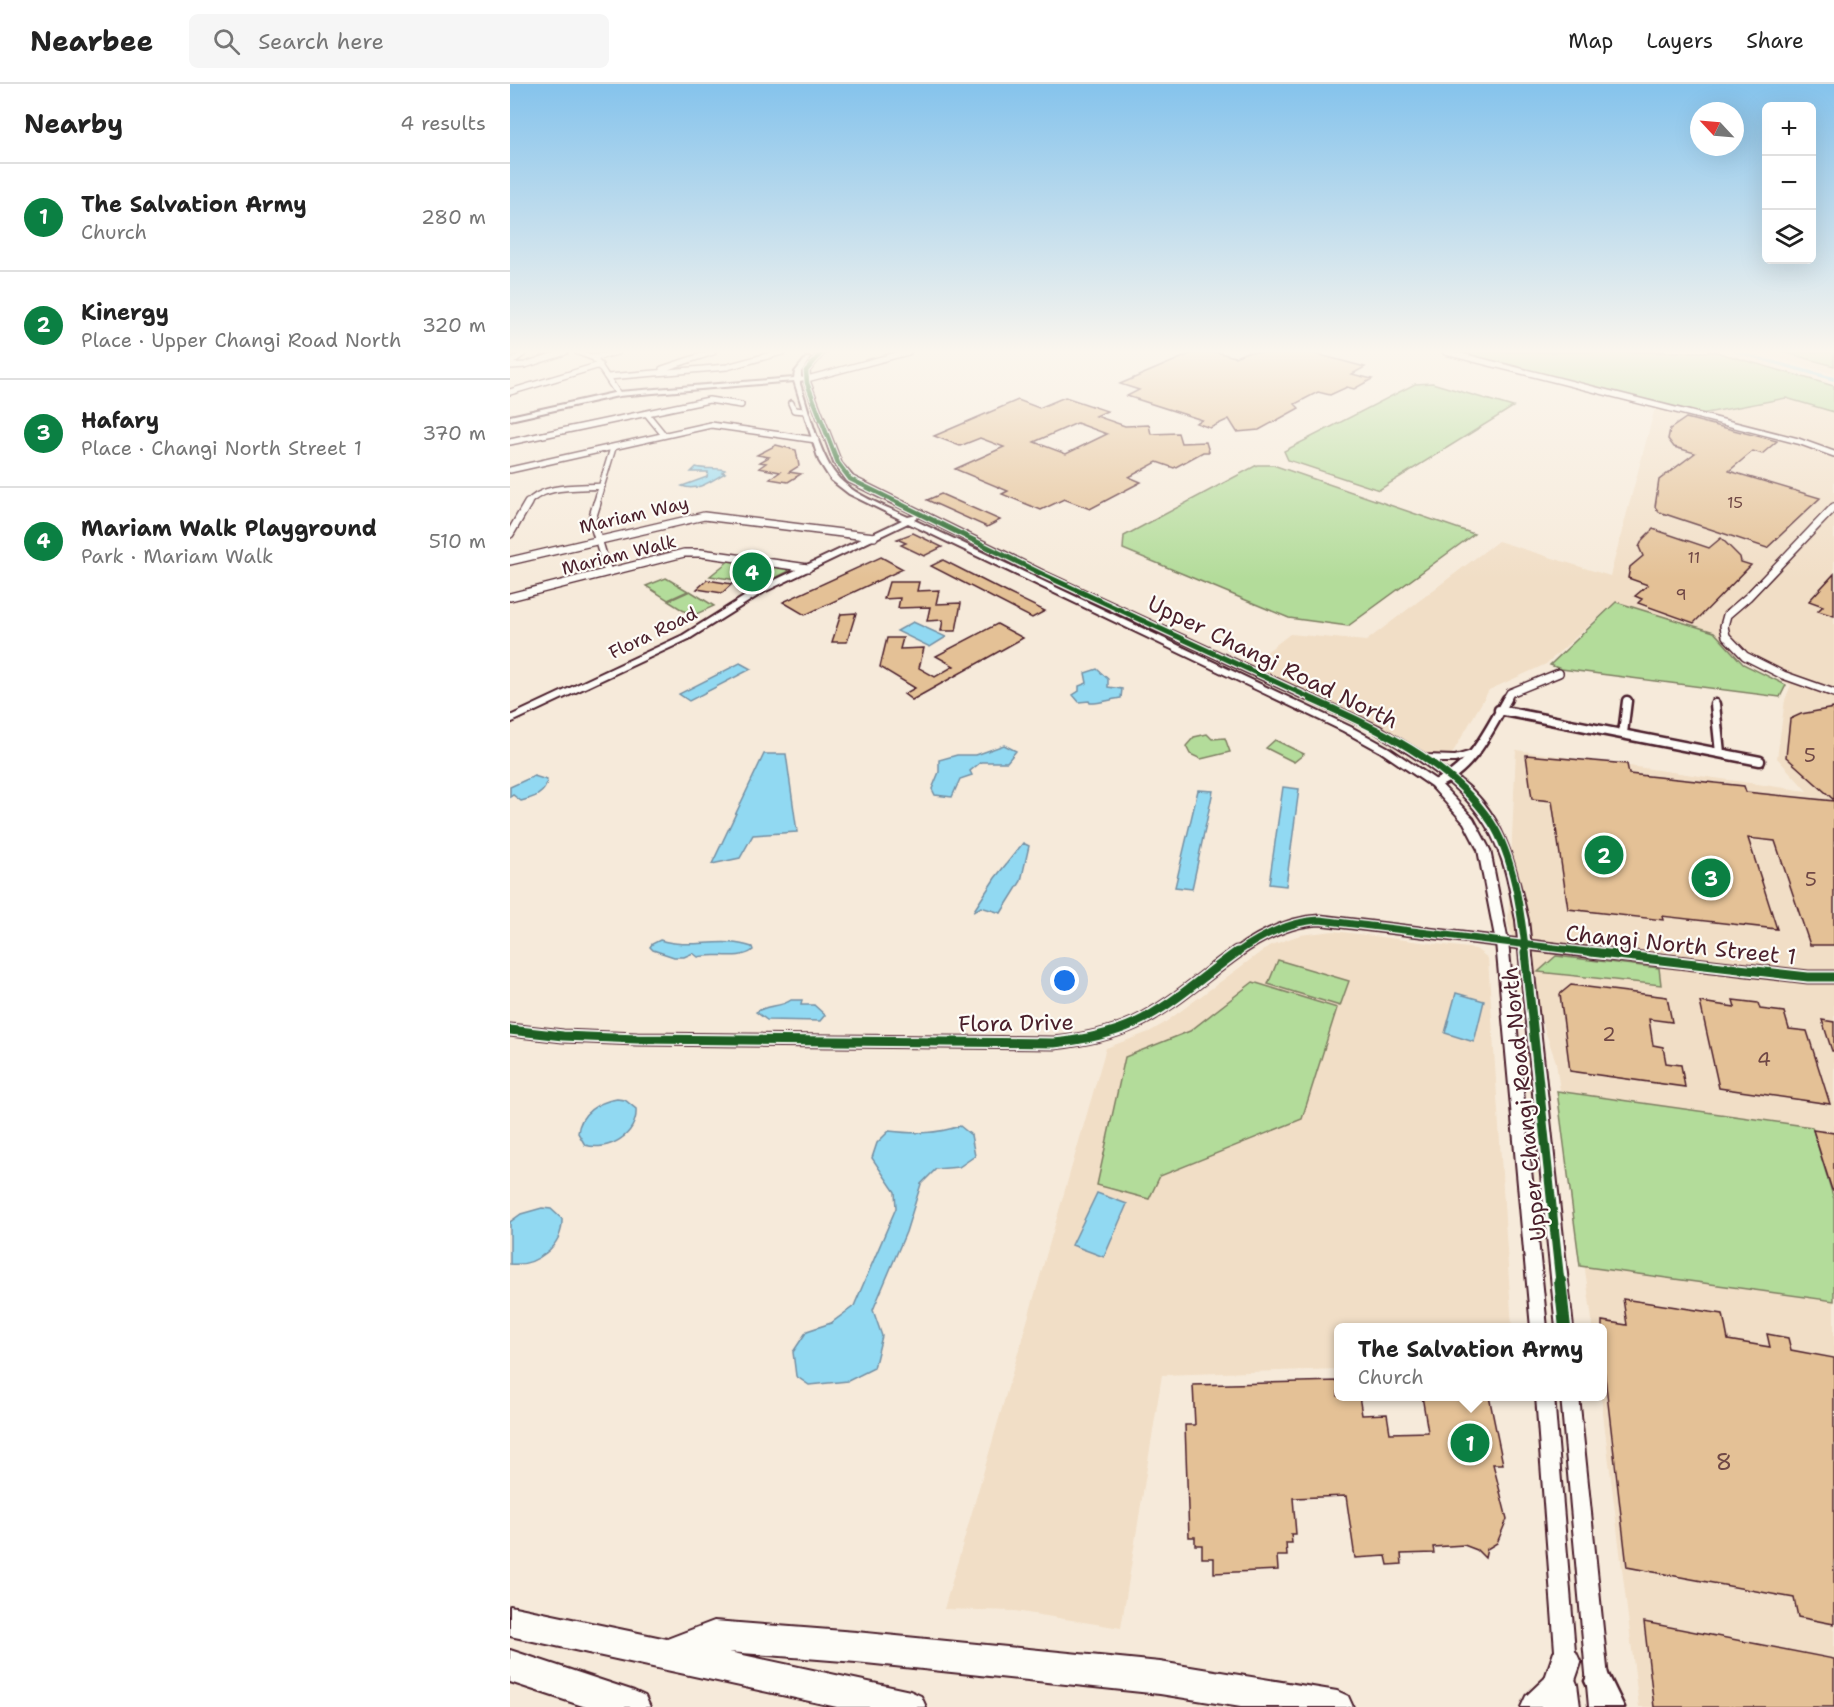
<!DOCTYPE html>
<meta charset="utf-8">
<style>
body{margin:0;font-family:"Shantell Sans",sans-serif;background:#f6f6f6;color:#222}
.controls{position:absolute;right:18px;top:18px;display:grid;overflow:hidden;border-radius:9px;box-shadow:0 6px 24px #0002}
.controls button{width:54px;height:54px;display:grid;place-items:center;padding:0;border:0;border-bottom:2px solid #e0e0e0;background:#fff;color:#222;font:30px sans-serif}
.compass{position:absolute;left:1180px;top:18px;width:54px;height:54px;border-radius:50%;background:#fff;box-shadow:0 6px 24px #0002;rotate:296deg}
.you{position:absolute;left:555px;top:897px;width:21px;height:21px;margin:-15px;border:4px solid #fff;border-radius:50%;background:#1a73e8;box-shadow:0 0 0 9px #1a73e833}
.badge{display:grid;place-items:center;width:39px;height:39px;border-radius:50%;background:#0b8043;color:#fff;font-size:20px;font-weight:700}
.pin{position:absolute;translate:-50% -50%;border:3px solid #fff;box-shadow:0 2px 6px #0006}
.popup{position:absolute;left:824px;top:1239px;width:273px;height:78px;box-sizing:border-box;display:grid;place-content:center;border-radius:9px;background:#fff;filter:drop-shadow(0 2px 4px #0005);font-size:20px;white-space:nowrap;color:#767676}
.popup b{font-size:22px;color:#222}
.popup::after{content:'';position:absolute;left:50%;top:100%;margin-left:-12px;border:12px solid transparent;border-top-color:#fff}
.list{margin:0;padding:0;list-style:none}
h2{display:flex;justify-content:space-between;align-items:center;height:78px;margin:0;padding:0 24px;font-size:26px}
h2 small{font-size:20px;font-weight:400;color:#767676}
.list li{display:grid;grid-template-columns:39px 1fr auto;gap:18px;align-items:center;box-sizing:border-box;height:108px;padding:0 24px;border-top:2px solid #e0e0e0}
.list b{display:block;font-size:22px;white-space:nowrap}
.list p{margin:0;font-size:20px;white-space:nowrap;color:#767676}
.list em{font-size:20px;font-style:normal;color:#767676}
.icon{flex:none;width:33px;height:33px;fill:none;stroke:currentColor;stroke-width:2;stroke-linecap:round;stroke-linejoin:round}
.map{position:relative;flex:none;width:1324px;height:1623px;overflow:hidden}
header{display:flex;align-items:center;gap:36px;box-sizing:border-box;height:84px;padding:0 30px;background:#fff;border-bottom:2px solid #e0e0e0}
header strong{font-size:28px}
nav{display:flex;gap:33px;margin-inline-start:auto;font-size:21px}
.search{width:420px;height:54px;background:#f6f6f6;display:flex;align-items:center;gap:15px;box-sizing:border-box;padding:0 21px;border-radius:9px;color:#767676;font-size:22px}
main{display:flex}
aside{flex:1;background:#fff}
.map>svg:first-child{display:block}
</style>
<header>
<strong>Nearbee</strong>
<div class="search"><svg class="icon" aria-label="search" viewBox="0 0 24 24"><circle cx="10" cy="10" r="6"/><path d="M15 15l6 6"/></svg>Search here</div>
<nav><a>Map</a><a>Layers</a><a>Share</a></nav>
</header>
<main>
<aside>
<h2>Nearby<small>4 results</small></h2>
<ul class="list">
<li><span class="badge">1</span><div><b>The Salvation Army</b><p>Church</p></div><em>280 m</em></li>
<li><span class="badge">2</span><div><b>Kinergy</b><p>Place · Upper Changi Road North</p></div><em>320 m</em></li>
<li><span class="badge">3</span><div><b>Hafary</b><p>Place · Changi North Street 1</p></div><em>370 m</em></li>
<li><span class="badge">4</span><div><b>Mariam Walk Playground</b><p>Park · Mariam Walk</p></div><em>510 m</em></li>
</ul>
</aside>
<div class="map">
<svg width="1324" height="1623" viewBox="0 0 1324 1623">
<rect width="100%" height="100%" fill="#f6eada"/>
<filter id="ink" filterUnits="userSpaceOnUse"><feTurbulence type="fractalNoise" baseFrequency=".0167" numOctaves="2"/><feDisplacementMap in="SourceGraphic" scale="12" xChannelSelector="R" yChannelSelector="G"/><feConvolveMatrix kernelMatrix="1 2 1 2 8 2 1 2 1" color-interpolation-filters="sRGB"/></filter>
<g filter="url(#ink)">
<!-- built -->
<path fill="#f1dec6" d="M1245,268H1324V290Z
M1276,312L1324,326V1623H1129L1091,1313L1092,1244L1083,1243L1046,978L998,840L1006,666L1297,707L1267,674L1275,616L1281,601L1231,575L1207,553L1101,522L1036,580L979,606L936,680L741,580L780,550L856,557L988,457L1100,492L1145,324L1190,328Z
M824,847L966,865L978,874L1002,1243L828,1244V1285L652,1291L611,1544L505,1527L434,1525L596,964L639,948L653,940L759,862L790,851Z"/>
<!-- green -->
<path fill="#b3dc9a" stroke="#7e7e62" stroke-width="1.5" d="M948,268H1206L1324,302V328L1276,314L1191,330Z
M1273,268H1324V282Z
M922,299L1003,323L869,406L778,376L774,367L905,300Z
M747,381H763L964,450L838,542L779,534L613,465L614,452Z
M220,476L276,484L279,487L253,500L200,492Z
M156,494L178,507L158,516L136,502Z
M180,507L204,522L182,532L158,517Z
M1106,518L1204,548L1233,580L1276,601L1270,613L1051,585L1040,581Z
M697,650L702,655L715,654L720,668L691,675L680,670L676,662L684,653Z
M765,656L794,670L784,678L756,664Z
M1046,872L1149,884L1151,901L1028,888Z
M768,876L839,897L830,922L758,900Z
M743,898L827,924L792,1035L650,1092L639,1115L587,1101L615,973L680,947Z
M1047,1007L1302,1043L1324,1115V1217L1070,1182Z"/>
<!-- water -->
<path fill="#91d9f2" stroke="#758fa2" stroke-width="1.5" d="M186,383C196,386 205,383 215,386L212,388L215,389C201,397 187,408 172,402L197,393L198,388H181Z
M403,538L436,553L420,563L387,547Z
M230,579L241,585L179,617L169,610Z
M587,585L598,595V603L612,605L611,614C603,615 586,620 580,619L579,617L569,618L563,611L569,607V602L577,599L575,589Z
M494,661L506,667L497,678H471L460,687L462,691L450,695L442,713L425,711L422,705L429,688V676L447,671H466Z
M254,670H276L287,748L243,751L230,774L202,780Z
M24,692L37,696C36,710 23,714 11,717L3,711L0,713V703Z
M773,703L789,705L776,802L759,800Z
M688,706L703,707L682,805L665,803Z
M513,759L519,762L511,797L491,829L471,823L463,828L485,794Z
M150,856C180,866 213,852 242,863L243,866C230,877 204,868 188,873L183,869L174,873H164L143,866L140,863L142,860Z
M946,909L974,917L964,958L935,949Z
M281,916H292L291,921H304L315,931L310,937L257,936L246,928C258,920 270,924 281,916Z
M107,1015L115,1016L126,1025C128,1051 98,1068 75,1061L68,1049C70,1029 88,1018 107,1015Z
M450,1042L461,1051L465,1072L449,1083L426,1085L411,1100L396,1148L363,1226L372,1252L364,1284L338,1297L299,1301L286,1292L283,1268L297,1247L321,1239L344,1222L386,1124L385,1108L362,1074L367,1059L379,1047C405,1050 426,1050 450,1042Z
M587,1109L617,1120L594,1173L562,1161Z
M32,1124L41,1125L52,1135C53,1162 26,1183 0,1180V1138L11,1130Z"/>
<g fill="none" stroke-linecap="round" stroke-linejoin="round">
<!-- canal -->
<path fill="#91d9f2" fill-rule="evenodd" d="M1222,268H1231L1324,293V297Z"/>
</g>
<!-- building -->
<path fill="#e4c196" stroke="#4a1f2b" stroke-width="1.5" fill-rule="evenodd" d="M685,268H706L725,273L737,268H799L855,283L842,290L862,295L844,305L837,303L820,311L808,308L785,320L789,324L749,346L727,348L719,335L700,344L686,339L692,336L617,312L629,306L610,300Z
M555,313L597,327L586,332L615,342L639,341L641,350L668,349L671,359L696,358L699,368H693L664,384L647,378L619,393L631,398L580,425L554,415L531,426L492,410L498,407L445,385L494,363L470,354L450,362L424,352L508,316L529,324ZM567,339L597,350L556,370L524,358Z
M1176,334L1267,357L1252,370L1243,367L1219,387L1310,414L1257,464L1149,428L1145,423L1149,396L1185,369L1164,363L1158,355L1160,345Z
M266,361L286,366L289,382L279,388L291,390L278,398L260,395L270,388L249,384L256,379L250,378L259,373L247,371Z
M431,410L490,436L477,443L417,416Z
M1143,445L1199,464L1211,454L1230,473L1231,478L1241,481L1184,539L1128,519L1132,515L1125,512L1138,501L1118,494L1120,483L1133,472L1129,463L1133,455Z
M403,449L432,463L414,472L391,461L396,459L387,455Z
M371,473L393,485L295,531L273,518Z
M433,476L496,508L535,527L522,534L421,482Z
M1324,490V532L1308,527L1313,522L1299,517Z
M197,496L222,500L212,509L187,505Z
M379,498H409L407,507L429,506L426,520L451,519L446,547H431L433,536L417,537L420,523L388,524L390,514L374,515Z
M346,529L337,558H322L331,530Z
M487,540L513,554L402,616L394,610L405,604L370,583L377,554H393L390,565L414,564L409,584L425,593L444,582L426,572Z
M1324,624V716L1276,673L1280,635L1291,630Z
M1016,671L1117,680L1119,690L1234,702L1236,708L1324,717V861H1300L1265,757L1238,754L1267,845L1152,832L1153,836L1058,825L1042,717L1022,715Z
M1061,901L1157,913L1162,938L1139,935L1143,961L1153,963L1156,979L1171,981L1175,1003L1060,987L1050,910Z
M1223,916L1248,919L1250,925L1274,928L1279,945L1297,947L1320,1020L1209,1004L1190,918L1225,923Z
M1312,936L1324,938V967H1322Z
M1303,1046L1324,1049V1106H1322Z
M1113,1215L1213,1230L1218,1256L1260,1263L1257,1250L1278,1254L1281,1266L1324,1274V1540L1288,1533L1284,1514L1117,1483L1092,1267V1237L1117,1241Z
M828,1297V1312H849L852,1331L877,1330L880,1349L918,1348L912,1312H979L993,1380H983L997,1435L987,1459L977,1465L975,1474L967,1466L954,1461L923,1463L924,1469L891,1470L892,1480L878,1481L876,1472L845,1474L836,1412L783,1414L786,1450H781L782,1459H776L777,1472H767L768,1486L704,1489V1474H692V1461H685V1453H679L675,1341H685L683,1301Z
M1134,1538L1324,1575V1623H1144Z"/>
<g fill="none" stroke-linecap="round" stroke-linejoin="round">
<!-- minor-far3 casing -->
<g stroke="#4a1f2b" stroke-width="8">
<path id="minor-far3" d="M68,268L84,274L108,310
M936,268L1288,357L1324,370
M84,274L107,268
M0,279L15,268
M0,282L15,281L55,268
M152,285L203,268
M98,293L217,283L272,268
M297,295L398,268
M0,308L90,281
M281,319L284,326L295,327
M137,330L154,351
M0,358L199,316L231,321
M0,386L201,341L306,356
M17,420C33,400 69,404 92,402
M86,420L103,364"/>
</g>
<!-- minor-far2 casing -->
<g stroke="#4a1f2b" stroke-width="10">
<path id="minor-far2" d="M87,419L82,435L98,488
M1324,423L1238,513L1217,531L1214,542L1216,552L1235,572L1273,591L1324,609
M0,450L18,419
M0,477L194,432L364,453
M0,513L174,469H191L298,484
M996,616L1000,609L1049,589"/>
</g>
<!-- minor-far1 casing -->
<g stroke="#4a1f2b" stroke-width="13">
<path id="minor-far1" d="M1205,620L1210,669
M989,626L1250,677
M1113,649L1117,617
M925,700C961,687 979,646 997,615
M725,870C749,853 779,837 810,836L1094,870"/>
</g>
<!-- minor casing -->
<g stroke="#4a1f2b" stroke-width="15">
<path id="minor" d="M1081,868L1298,893H1324
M0,946L53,952L127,955L544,959C572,956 599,951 625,939C662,922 693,892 727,868"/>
</g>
<!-- tertiary casing -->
<g stroke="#4a1f2b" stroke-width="4">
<path id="tertiary" d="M309,268H315L299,287L300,299L331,379L343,393L535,488L869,642L916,671L945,672L962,667L966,668L967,670L966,672L945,678H925C937,687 951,695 962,706C998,741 1007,789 1018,836L1063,1244H1046L1006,836C1001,814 998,789 989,768C966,707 914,679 861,646L529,492L337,397L324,379L294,296L290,297V300C299,326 309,370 326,391C342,411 375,422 398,433L407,431L408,433L404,436L841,643L879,664L929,698L963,734L980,766L998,858L1037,1244H1021L986,858L968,766L954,739L921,702L871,668L833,647L398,439L254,508L179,555L0,639V632L173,551L248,504L392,436L339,410L321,396L309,377L284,297L108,312L0,336V332L108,308L284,294L285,288L296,274H300L291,288V293L293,294V287Z
M1026,1312H1044L1066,1580L1063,1587L1057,1590L1064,1593L1067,1600L1070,1623H1048L1047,1600L1050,1593L1056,1590L1049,1587L1046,1580Z
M1051,1312H1069L1101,1623H1079Z"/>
</g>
<!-- primary casing -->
<g stroke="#4a1f2b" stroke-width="5">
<path id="primary" d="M1088,1584L1097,1588L1114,1623H1087L1075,1597L1079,1588Z"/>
</g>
<!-- motorway casing -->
<g stroke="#4a1f2b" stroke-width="4">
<path id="motorway" d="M0,1522L157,1555L204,1537L346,1548L650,1578L827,1607L838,1612L843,1623H731L650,1610L346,1578L219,1568L400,1607L411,1612L416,1623H327L0,1552Z
M1055,1563L1066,1568L1071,1579L1059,1614L1050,1623H1011L1016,1612L1035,1594L1044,1568Z
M0,1566L124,1607L135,1612L140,1623H76L0,1598Z"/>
</g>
<!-- minor-far3 -->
<use href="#minor-far3" stroke="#fdfcf7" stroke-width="5"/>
<!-- minor-far2 -->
<use href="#minor-far2" stroke="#fdfcf7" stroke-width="7"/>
<!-- minor-far1 -->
<use href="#minor-far1" stroke="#fdfcf7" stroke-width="8"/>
<!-- minor -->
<use href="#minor" stroke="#fdfcf7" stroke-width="10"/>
<!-- tertiary -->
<use href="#tertiary" fill="#fdfcf7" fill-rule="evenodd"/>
<!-- primary -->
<use href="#primary" fill="#fdfcf7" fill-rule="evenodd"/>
<!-- motorway -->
<use href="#motorway" fill="#fdfcf7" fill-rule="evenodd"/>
<!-- cycleway-far4 casing -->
<g stroke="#fdfcf7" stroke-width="7">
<path id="cycleway-far4" d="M312,268L296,287L297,299L328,379L340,395L391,420"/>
</g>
<!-- cycleway-far3 casing -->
<g stroke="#fdfcf7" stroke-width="8">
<path id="cycleway-far3" d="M388,419L532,490L805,616"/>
</g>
<!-- cycleway-far2 casing -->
<g stroke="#fdfcf7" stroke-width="10">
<path id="cycleway-far2" d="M801,615C866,644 940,677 981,738C1004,772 1011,830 1016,870
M725,870C749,853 779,837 810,836L1094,870"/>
</g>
<!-- cycleway-far1 casing -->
<g stroke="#fdfcf7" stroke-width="13">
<path id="cycleway-far1" d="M1015,868L1050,1198
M1081,868L1298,893H1324
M0,946L53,952L127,955L544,959C572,956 599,951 625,939C662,922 693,892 727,868"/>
</g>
<!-- cycleway casing -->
<g stroke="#fdfcf7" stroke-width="16">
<path id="cycleway" d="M1050,1197L1055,1244"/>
</g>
<!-- cycleway-far4 -->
<use href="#cycleway-far4" stroke="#1b5e20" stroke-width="4.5"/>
<!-- cycleway-far3 -->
<use href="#cycleway-far3" stroke="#1b5e20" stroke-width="5"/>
<!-- cycleway-far2 -->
<use href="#cycleway-far2" stroke="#1b5e20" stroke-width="7"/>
<!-- cycleway-far1 -->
<use href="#cycleway-far1" stroke="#1b5e20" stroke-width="9"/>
<!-- cycleway -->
<use href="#cycleway" stroke="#1b5e20" stroke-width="12"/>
</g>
</g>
<!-- sky -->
<linearGradient id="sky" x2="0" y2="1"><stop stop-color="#85c3ec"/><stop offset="0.54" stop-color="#fbf6ee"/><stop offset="1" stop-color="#fbf6ee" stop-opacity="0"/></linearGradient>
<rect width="1324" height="495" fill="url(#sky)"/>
<g text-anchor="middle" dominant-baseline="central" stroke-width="4.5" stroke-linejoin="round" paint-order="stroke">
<!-- far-number labels -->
<g font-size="16" fill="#704846">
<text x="1225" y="418">15</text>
<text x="1184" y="473">11</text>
<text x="1171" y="510">9</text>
</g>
<!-- far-street labels -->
<g font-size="18" fill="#4a1f2b" stroke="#fdfcf7">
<text transform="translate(124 431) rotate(-13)">Mariam Way</text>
<text transform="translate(109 471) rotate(-14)">Mariam Walk</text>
<text transform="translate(143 549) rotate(-26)">Flora Road</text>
</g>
<!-- number labels -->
<g font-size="20" fill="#704846">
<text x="1300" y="671">5</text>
<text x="1301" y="795">5</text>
<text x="1099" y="950">2</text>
<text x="1254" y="975">4</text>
</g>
<!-- street labels -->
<g font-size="22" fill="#4a1f2b" stroke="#fdfcf7">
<text transform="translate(763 578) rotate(26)">Upper Changi Road North</text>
<text transform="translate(1171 861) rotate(6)">Changi North Street 1</text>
<text transform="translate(506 939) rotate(-1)">Flora Drive</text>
<text transform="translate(1014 1020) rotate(-96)">Upper Changi Road North</text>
</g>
<!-- near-number labels -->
<g font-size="24" fill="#704846">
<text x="1214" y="1378">8</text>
</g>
</g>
</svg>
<div class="controls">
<button>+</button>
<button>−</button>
<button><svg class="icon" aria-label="layers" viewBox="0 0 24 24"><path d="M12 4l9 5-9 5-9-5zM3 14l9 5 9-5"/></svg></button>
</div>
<svg class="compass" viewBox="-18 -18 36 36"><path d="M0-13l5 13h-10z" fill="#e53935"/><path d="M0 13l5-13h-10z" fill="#767676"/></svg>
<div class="you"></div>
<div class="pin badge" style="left:960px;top:1359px">1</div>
<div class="popup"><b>The Salvation Army</b>Church</div>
<div class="pin badge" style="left:1094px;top:771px">2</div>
<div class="pin badge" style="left:1201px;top:794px">3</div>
<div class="pin badge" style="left:242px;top:488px">4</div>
</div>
</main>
